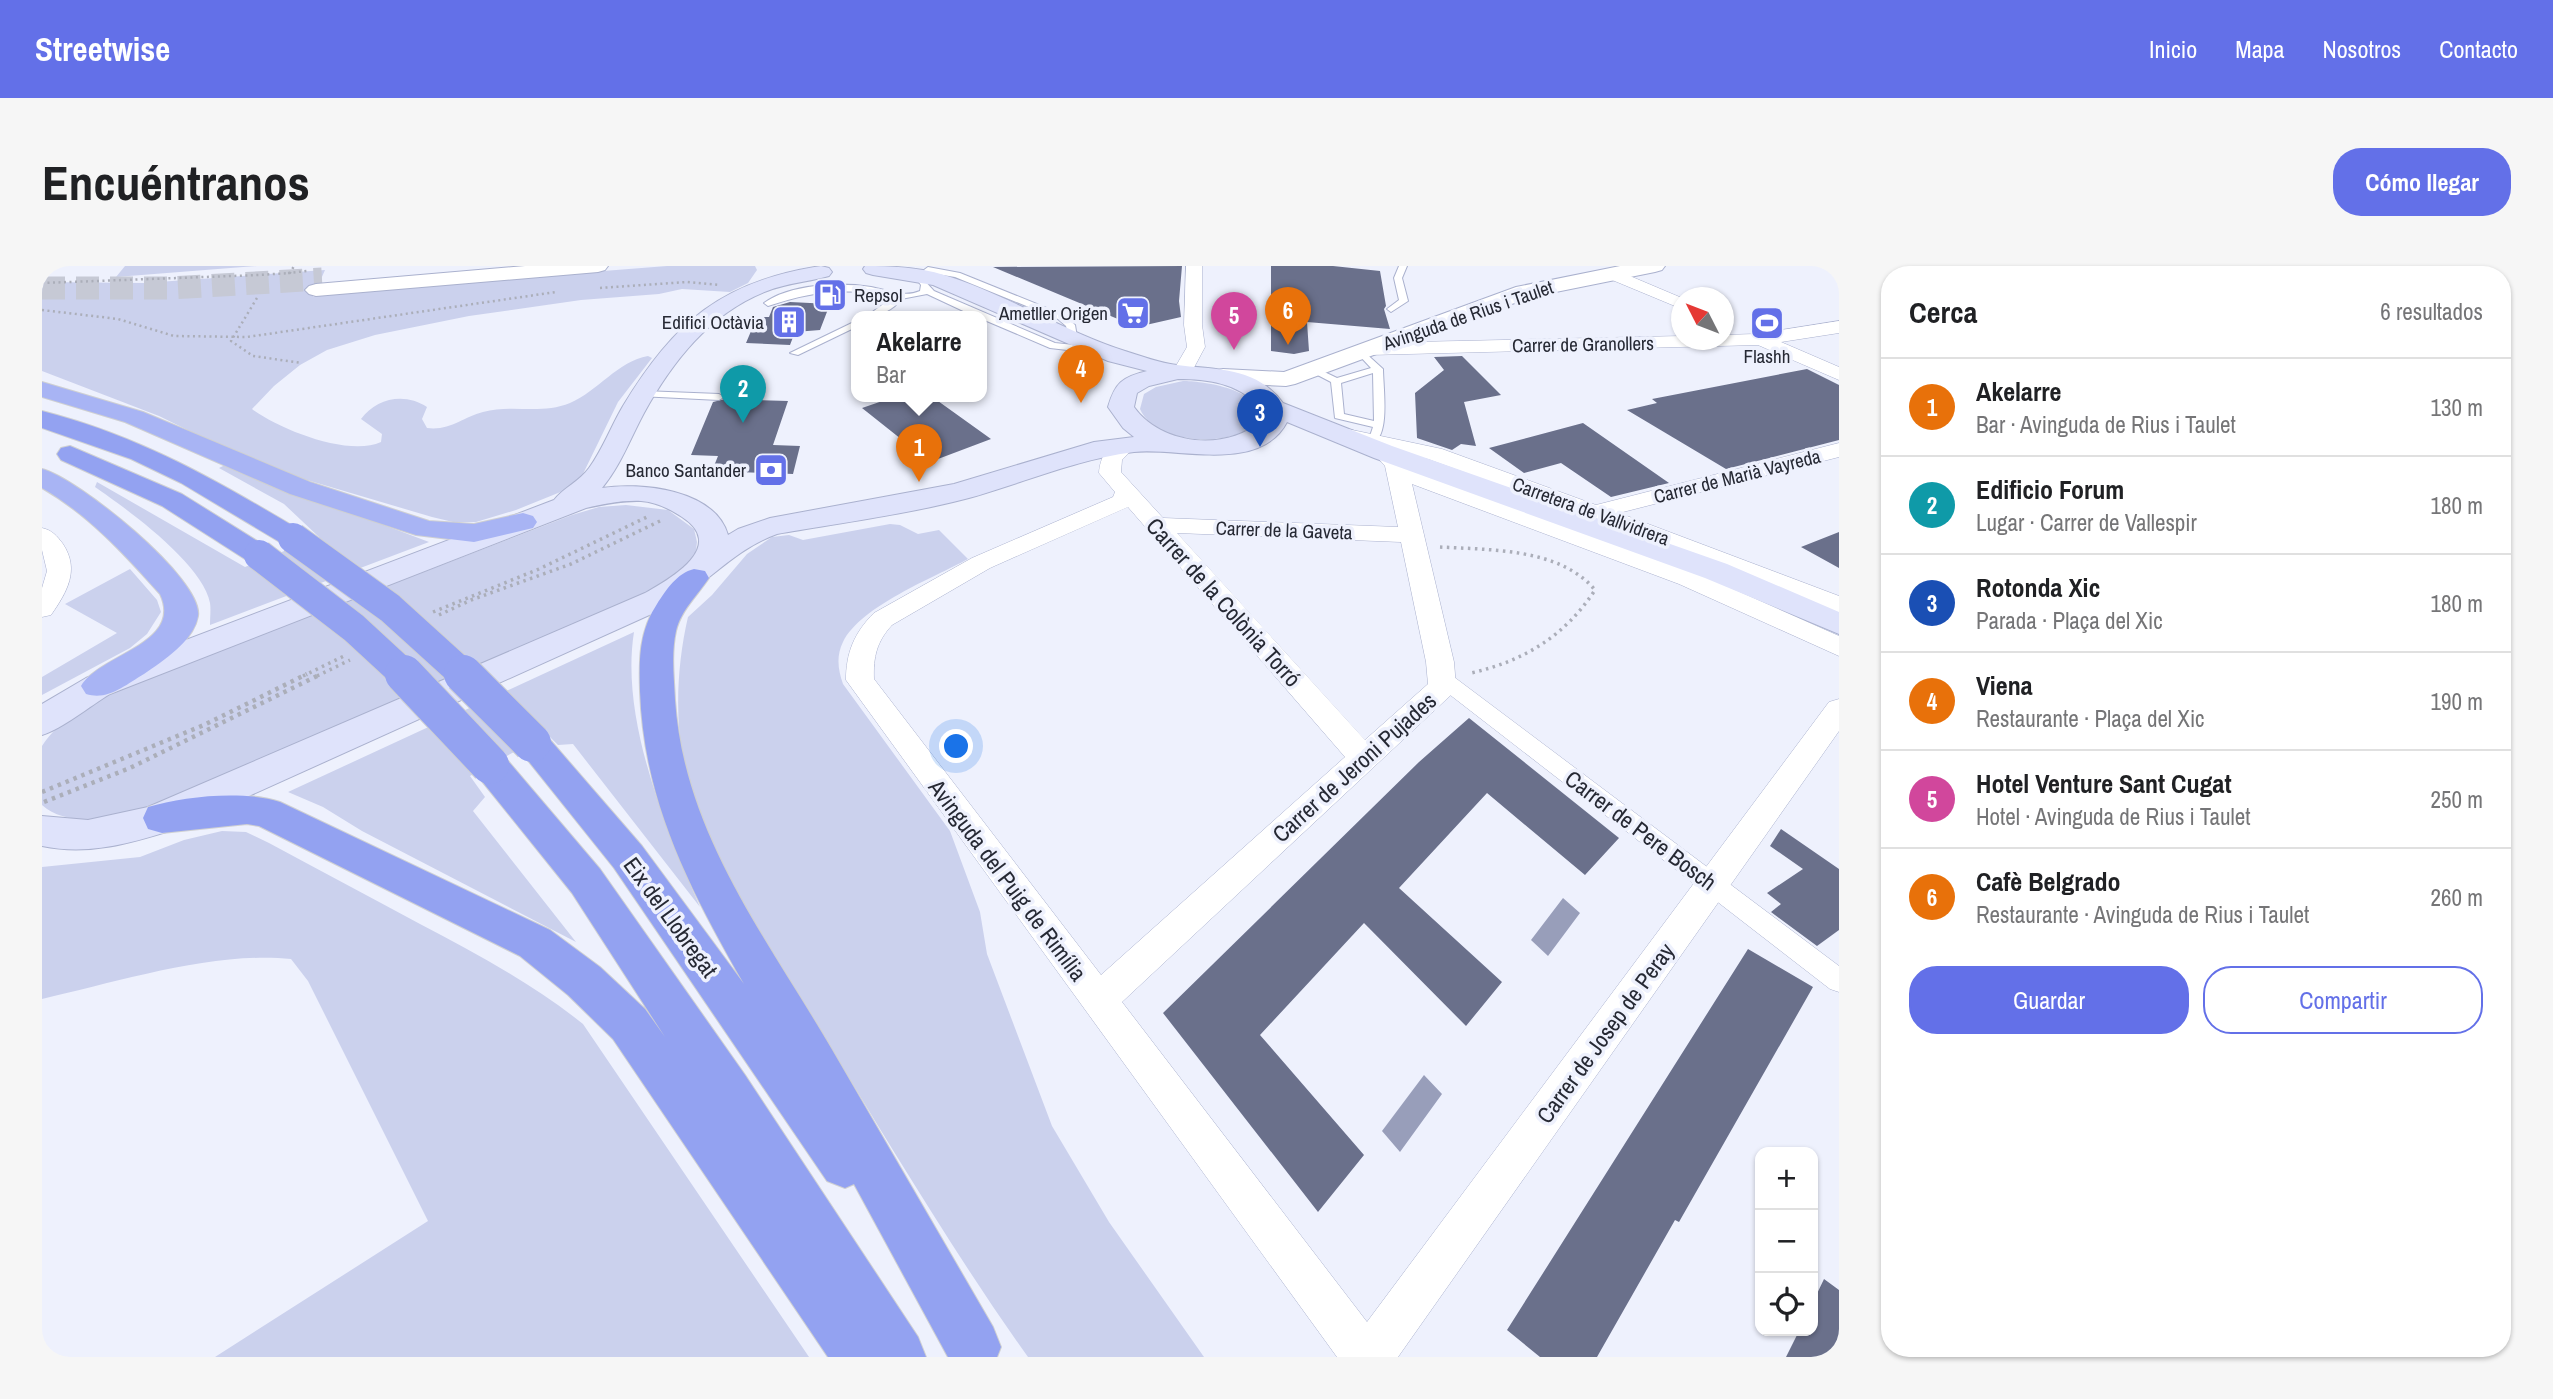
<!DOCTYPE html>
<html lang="es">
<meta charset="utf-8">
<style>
body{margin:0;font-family:"Archivo Narrow",sans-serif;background:#f6f6f6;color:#202124}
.controls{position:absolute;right:21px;bottom:21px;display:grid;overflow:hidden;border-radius:14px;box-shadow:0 2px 5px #0004}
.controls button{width:63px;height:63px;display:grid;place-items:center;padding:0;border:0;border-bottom:2px solid #e0e0e0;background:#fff;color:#202124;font:35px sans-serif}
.compass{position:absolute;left:1629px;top:21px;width:63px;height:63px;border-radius:50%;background:#fff;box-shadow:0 2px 5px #0004;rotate:312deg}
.you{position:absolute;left:915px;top:481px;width:24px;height:24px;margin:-18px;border:5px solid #fff;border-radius:50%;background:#1a73e8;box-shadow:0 0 0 10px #1a73e833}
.badge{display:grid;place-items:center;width:46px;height:46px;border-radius:50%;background:#6370e8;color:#fff;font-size:23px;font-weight:700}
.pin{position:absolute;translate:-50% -58px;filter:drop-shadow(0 2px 4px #0008)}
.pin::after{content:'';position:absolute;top:37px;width:24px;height:21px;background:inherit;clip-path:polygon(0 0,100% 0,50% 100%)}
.popup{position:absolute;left:809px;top:45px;width:136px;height:91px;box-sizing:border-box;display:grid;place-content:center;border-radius:14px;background:#fff;filter:drop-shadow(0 2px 5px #0005);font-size:23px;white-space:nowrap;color:#757577}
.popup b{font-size:26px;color:#202124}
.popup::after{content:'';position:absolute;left:50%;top:100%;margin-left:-14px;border:14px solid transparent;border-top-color:#fff}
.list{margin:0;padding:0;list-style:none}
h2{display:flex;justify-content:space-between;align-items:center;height:91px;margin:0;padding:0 28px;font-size:30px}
h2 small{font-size:23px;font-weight:400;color:#757577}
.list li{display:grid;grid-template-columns:46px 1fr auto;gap:21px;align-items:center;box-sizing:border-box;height:98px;padding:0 28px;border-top:2px solid #e0e0e0}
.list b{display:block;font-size:26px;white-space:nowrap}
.list p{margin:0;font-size:23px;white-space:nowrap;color:#757577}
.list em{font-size:23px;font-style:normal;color:#757577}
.actions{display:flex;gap:14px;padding:21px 28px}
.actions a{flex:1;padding:16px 0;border:2px solid #6370e8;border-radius:28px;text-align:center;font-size:24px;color:#6370e8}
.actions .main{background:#6370e8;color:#fff}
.icon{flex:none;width:38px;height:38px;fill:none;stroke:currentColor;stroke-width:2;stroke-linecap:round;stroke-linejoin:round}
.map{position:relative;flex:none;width:1797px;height:1091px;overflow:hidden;border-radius:28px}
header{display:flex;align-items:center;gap:42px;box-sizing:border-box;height:98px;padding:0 35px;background:#6370e8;color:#fff}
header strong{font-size:33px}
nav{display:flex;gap:38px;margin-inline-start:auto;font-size:24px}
.intro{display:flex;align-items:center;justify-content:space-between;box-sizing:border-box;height:168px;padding:0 42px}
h1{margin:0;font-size:49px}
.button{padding:18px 32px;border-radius:28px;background:#6370e8;color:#fff;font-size:24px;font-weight:700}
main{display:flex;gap:42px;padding:0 42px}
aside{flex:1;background:#fff;border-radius:28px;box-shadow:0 2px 5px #0004}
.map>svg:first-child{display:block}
</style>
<header>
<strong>Streetwise</strong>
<nav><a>Inicio</a><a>Mapa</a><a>Nosotros</a><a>Contacto</a></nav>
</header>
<div class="intro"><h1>Encuéntranos</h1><a class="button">Cómo llegar</a></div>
<main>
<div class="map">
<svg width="1797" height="1091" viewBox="0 0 1797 1091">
<rect width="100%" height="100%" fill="#eef1fd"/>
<!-- green -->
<path fill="#cbd1ed" d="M83,0H215L74,11Z
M625,0H713L715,4L706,17L688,26L640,23L617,28L539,34L427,50L333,69L285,84L258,99L232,120L210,143C237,163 306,191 339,176L340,168L319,153C334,132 363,126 385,141L380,153L385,162C408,165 421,151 441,146C470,138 499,149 528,137C556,125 576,95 606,90L610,92L576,136L538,214L521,225L474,244L434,256H411L390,251L221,201L117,150L0,105V16L102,17L283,4L271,31L281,27Z
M1141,115C1161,115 1230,124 1212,159C1186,182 1113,178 1098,143L1102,128L1114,121Z
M183,199L387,276L168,359C168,352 169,343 168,337C161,298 85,243 53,221L55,216L203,301L277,271L242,238L177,202Z
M584,239L626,244L652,263L655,276L653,291L621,319L135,534C97,544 34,569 0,539V480C18,452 48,439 75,424L530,249L557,241Z
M848,258L858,259L876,268L897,264L926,293C891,312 819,340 801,376C794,390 796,404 801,418L908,565L938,646L945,688L1010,860L1067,956L1162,1091H986C911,986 846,875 778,765C735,696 678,616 652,539C632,480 632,411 646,351L670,329L705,288L730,271L747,269L761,274Z
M88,303L115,334L119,346L105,368L88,382L0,429V411L75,367L23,338Z
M592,366C578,453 624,562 658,641L531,478L516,479L505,468L428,510L443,531L431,545L534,676L320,565L281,541L246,526Z
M180,565L204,566L227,577C277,604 328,631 378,658C435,688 491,718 541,758L767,1091H173L386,955L266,715L249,693C172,685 75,716 0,733V601L98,591L142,574Z"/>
<!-- water -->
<path fill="#989eba" d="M1521,632L1538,647L1506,690L1489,674Z
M1382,809L1400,828L1358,886L1340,865Z"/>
<!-- building -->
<path fill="#6a708b" d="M1140,0L1137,35L1139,51L1095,61L951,1Z
M1229,0H1291L1338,5L1344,40L1342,43L1348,63L1265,56L1267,85L1252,88L1229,85Z
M748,36L788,38L778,64L753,66L748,79L704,77L715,51H727L731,41Z
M1420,90L1459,129L1422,136L1434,180L1419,178L1410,184L1375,172L1373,127L1402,104L1392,91Z
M1765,103L1797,119V174L1684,203L1585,144L1615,137L1610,133Z
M855,130H889L949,173L888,196L820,142Z
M683,133L746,135L731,179L758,180L751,208L670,205L676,190L649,189L671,136Z
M1541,157L1627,217L1569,231L1519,197L1482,207L1447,182Z
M1797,266V302L1759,281Z
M1427,452L1577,572L1543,609L1445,527L1357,622L1460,716L1424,760L1322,657L1218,769L1322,889L1276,946L1121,747L1377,496Z
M1739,563L1797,603V664L1775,680L1729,646L1739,638L1725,627L1761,603L1728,580Z
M1706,683L1771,721L1637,956L1633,954L1555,1091H1498L1465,1064Z
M1782,1013L1797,1024V1091H1744L1757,1065H1771V1036Z"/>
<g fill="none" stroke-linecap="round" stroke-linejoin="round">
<!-- tertiary-tunnel -->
<path stroke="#c6c9d5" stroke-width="23" stroke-dasharray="23 11" stroke-linecap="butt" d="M0,22H128L280,13"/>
<!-- service casing -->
<g stroke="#aab1ce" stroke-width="2">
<path id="service" d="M1357,0H1365L1360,12L1366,35L1349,46L1345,43L1357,34L1352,12Z
M886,1L918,7L1022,49L1033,59L1035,71L1027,73L1024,60L1016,53L913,11L883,6L882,4Z
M880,12L892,25L1013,77L1060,82L1065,85L1060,88L1008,82L940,53V50H932L885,28L859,33C852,44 837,50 825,50L851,31C803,21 772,25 726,40L722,37C748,18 797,16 829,21C846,24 862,32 878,25L879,19L876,15Z
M814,55V61L756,89L748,87Z
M1319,83L1341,103C1341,120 1348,168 1332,176L1327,173L1331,161L1293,152L1289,116L1266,104L1274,102L1295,112L1329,102L1314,86ZM1331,107L1332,155L1302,148L1299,117Z
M601,125L677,128L682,131L677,134L597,130V126Z"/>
</g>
<!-- pedestrian casing -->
<g stroke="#aab1ce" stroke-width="1">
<path id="pedestrian" d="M1401,406L1408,408L1797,700V726L1788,723L1394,418L1391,413L1394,408Z"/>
</g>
<!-- minor casing -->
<g stroke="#aab1ce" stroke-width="1">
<path id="minor" d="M1144,0H1160V59L1163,81L1148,109L1141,111L1131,105L1145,81L1142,59Z
M1569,2L1640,32V43L1563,11L1561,7Z
M1797,55V67L1739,76L1797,101V114L1716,79L1327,89L1318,83L1327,77L1640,70V74H1682V69L1713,68Z
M1296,161L1400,183L1554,239L1797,177V191L1577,247L1797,330V347L1671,297L1386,193L1288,172L1285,167L1288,162Z
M1083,173L1091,174L1094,179L1080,194L1079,206L1121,252L1356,261L1343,200L1336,192L1339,187C1356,183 1377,205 1393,212L1655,307L1797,370V390L1637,318L1370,218L1412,396L1414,421L1410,428L1080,736L1325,1056L1787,436L1797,433V465L1356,1091H1295L804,414C804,387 812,367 832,347L930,292L1071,231L1073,226L1057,207C1058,191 1066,177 1083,173ZM1086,241L1303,491L1059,709L832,413C831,391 835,375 850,359L948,302ZM1135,267L1359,276L1384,396L1386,418L1323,474Z
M0,262C10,264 15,270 21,278C38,304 25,326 9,349L0,351V322L5,305L0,284Z"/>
</g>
<!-- tertiary casing -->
<g stroke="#aab1ce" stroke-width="2">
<path id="tertiary" d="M483,0H566L563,4L556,6L274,30L267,28L263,24L267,20L274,18Z
M1578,0H1623L1620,4L1613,6L1489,31L1253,118L1244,120L1181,117L1172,115L1169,110L1172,105L1181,103L1242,106L1474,21Z"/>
</g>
<!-- secondary casing -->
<g stroke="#aab1ce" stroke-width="2">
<path id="secondary" d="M779,0L787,2L790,6L787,10C766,16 745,17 725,25C668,47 630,96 602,147C588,173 579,199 560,222C598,216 673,223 686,269L696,263L728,252L912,218L1052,176L1092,171L1081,162L1066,141C1073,117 1080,111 1105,105L1066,95L891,19L831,9L824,7L821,3L823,0C849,0 877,1 902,9C964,28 1021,65 1083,85C1099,90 1118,97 1135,99C1173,104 1214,100 1241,137L1350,180L1685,298L1797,346V368L1663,312L1332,192L1245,156C1218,208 1136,181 1092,186C1034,193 979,218 923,233C861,249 797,257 735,268C689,285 666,318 625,341L134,563C89,577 47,590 0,580V550L46,554L106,541L603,327C630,312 685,280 640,251C628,243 614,236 599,235C581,234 562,238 544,242L68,428C48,440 20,463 0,469V438L44,412L512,234C521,222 538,215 547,202C561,183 569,160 581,140C632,56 680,15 779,0ZM1136,113C1166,113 1195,117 1217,140L1219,155C1184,186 1119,179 1092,141L1095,127L1107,120Z"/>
</g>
<!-- trunk casing -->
<g stroke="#cfd0d2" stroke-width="2">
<path id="trunk" d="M0,116L101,146L268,216L387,255L432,258L481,247L491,250L495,256L491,262L432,276L374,269L248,228L83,156L0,131Z
M0,203C34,211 162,313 156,350C152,375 121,395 102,408C83,419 66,435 44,428L39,420C58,388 142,378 118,328C83,289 47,249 0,222Z"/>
</g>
<!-- motorway casing -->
<g stroke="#cfd0d2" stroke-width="2">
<path id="motorway" d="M0,145C98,170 176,215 261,266L266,272L261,278L251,281L241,278L139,217L89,193L0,162Z
M28,180L140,228L228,283L232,289L228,295L217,298L206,295L120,240L19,194L15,188L19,182Z
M652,303L663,305L667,312C655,330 639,344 634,365C629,388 632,411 633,434C642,567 724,671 789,782C843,875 897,968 951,1061L959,1081L955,1091H906L812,918L803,922L785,915L572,602L472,477L477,468L490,464L503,468L600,580L702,718C648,623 602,537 598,425C597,394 597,365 615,338C624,324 635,307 652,303Z
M448,485L461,489L558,603L703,809L876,1071L884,1091H786L571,773L526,729L478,690L217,560L205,558L120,567L106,563L101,552L106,541C142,530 202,524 238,536L508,664L558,701L603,743L623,771L530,627L435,509L430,499L435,489Z"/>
</g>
<!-- path-far2 -->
<path stroke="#abaeb9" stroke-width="2.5" stroke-dasharray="2 3.5" stroke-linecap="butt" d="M246,7L265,5
M0,17L217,9L248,7L252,0
M558,22L645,16L678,19
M215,32L189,75L211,90L260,97
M0,44L76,53L132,70L205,71L514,26"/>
<!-- path-far1 -->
<path stroke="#abaeb9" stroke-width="3.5" stroke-dasharray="2.5 4.5" stroke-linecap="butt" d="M1398,281C1449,284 1518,282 1553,324C1523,370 1482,395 1429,407
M391,346L497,303L607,250
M397,349L429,334L529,298L620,254
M261,410L302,390
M275,410L308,394"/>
<!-- path -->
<path stroke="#abaeb9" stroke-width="4.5" stroke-dasharray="3.5 5" stroke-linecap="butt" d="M0,526L162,459L265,408
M2,536L88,502L279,408"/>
<!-- service -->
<use href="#service" fill="#fff" fill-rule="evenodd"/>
<!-- pedestrian -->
<use href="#pedestrian" fill="#fff" fill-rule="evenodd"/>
<!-- minor -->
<use href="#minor" fill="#fff" fill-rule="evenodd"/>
<!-- tertiary -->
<use href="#tertiary" fill="#fff" fill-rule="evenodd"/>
<!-- secondary -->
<use href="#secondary" fill="#dfe3fb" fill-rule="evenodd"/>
<!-- trunk -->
<use href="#trunk" fill="#a8b4f4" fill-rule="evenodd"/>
<!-- motorway -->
<use href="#motorway" fill="#93a2f1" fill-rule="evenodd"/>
<!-- motorway-bridge-far1 casing -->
<g stroke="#cfd0d2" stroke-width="32" stroke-linecap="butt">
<path id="motorway-bridge-far1" d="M251,272L348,342L423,410
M217,289L312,362L364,410"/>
</g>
<!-- motorway-bridge casing -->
<g stroke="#cfd0d2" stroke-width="40" stroke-linecap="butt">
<path id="motorway-bridge" d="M362,408L448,499
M421,408L490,477"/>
</g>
<!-- motorway-bridge-far1 -->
<use href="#motorway-bridge-far1" stroke="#93a2f1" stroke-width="30"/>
<!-- motorway-bridge -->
<use href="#motorway-bridge" stroke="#93a2f1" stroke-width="38"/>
</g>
<!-- icons -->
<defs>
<g id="fuel-square" transform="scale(1.75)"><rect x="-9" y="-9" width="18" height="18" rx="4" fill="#6370e8" stroke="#eef1fd"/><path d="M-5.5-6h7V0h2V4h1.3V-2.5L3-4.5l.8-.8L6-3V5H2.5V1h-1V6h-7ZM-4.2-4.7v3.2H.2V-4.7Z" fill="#fff"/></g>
<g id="supermarket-square" transform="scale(1.75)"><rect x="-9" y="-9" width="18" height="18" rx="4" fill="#6370e8" stroke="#eef1fd"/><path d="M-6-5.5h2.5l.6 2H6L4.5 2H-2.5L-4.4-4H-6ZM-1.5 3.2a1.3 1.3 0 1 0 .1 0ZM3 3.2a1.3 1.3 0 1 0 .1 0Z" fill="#fff"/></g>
<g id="building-square" transform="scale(1.75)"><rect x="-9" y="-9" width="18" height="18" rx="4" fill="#6370e8" stroke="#eef1fd"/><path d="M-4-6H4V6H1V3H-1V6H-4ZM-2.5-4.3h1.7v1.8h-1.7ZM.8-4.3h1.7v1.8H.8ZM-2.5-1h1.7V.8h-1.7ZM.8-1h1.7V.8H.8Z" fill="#fff"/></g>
<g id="stadium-square" transform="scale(1.75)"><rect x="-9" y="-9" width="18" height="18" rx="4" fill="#6370e8" stroke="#eef1fd"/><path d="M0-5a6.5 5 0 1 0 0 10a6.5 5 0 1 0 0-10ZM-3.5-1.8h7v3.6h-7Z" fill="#fff"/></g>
<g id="bank-square" transform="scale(1.75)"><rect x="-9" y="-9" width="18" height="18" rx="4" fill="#6370e8" stroke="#eef1fd"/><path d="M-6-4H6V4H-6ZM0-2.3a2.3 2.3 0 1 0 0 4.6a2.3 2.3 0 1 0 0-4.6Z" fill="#fff"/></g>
</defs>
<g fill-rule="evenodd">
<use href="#fuel-square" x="788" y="29"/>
<use href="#supermarket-square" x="1091" y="47"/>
<use href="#building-square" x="747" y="56"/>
<use href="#stadium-square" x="1725" y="57"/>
<use href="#bank-square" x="729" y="204"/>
</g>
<g text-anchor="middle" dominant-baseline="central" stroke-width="7" stroke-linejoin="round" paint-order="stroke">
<!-- far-poi labels -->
<g font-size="19" fill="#262934" stroke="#eef1fd" text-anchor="end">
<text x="812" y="29" text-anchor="start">Repsol</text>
<text x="1066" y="47">Ametller Origen</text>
<text x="722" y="56">Edifici Octàvia</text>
<text x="1725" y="90" text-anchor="middle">Flashh</text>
<text x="704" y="204">Banco Santander</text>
</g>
<!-- far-street labels -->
<g font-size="19" fill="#262934" stroke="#eef1fd">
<text transform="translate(1426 49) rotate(-19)">Avinguda de Rius i Taulet</text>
<text transform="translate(1541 78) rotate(-1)">Carrer de Granollers</text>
<text transform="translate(1695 210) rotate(-14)">Carrer de Marià Vayreda</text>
<text transform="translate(1549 245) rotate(20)">Carretera de Vallvidrera</text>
<text transform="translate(1242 264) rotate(2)">Carrer de la Gaveta</text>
</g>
<!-- street labels -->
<g font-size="23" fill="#262934" stroke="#eef1fd">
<text transform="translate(1182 336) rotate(48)">Carrer de la Colònia Torró</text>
<text transform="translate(1312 501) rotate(-42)">Carrer de Jeroni Pujades</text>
<text transform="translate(1599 564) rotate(37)">Carrer de Pere Bosch</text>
<text transform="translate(966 614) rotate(53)">Avinguda del Puig de Rimília</text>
<text transform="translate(629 651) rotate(54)">Eix del Llobregat</text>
<text transform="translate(1563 767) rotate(-54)">Carrer de Josep de Peray</text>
</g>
</g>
</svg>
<div class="controls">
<button>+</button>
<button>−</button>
<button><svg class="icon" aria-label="locate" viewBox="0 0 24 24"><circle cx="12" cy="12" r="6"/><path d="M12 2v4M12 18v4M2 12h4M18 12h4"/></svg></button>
</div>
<svg class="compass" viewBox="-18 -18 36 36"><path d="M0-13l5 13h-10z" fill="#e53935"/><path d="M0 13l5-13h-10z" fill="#757577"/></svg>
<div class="you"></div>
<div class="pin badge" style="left:877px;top:216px;background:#e8710a">1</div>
<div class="popup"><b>Akelarre</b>Bar</div>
<div class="pin badge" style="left:701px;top:157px;background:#0f9aa8">2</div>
<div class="pin badge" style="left:1218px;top:181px;background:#1a4fb4">3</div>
<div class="pin badge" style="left:1039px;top:137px;background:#e8710a">4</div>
<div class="pin badge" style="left:1192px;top:84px;background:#d1479c">5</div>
<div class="pin badge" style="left:1246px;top:79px;background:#e8710a">6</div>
</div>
<aside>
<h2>Cerca<small>6 resultados</small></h2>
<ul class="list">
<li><span class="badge" style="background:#e8710a">1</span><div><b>Akelarre</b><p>Bar · Avinguda de Rius i Taulet</p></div><em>130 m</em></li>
<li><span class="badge" style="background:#0f9aa8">2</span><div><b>Edificio Forum</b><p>Lugar · Carrer de Vallespir</p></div><em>180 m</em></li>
<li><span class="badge" style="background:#1a4fb4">3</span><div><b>Rotonda Xic</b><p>Parada · Plaça del Xic</p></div><em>180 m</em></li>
<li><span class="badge" style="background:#e8710a">4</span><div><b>Viena</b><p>Restaurante · Plaça del Xic</p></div><em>190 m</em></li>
<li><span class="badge" style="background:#d1479c">5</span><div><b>Hotel Venture Sant Cugat</b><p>Hotel · Avinguda de Rius i Taulet</p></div><em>250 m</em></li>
<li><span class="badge" style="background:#e8710a">6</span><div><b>Cafè Belgrado</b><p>Restaurante · Avinguda de Rius i Taulet</p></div><em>260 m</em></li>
</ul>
<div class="actions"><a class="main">Guardar</a><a>Compartir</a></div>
</aside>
</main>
